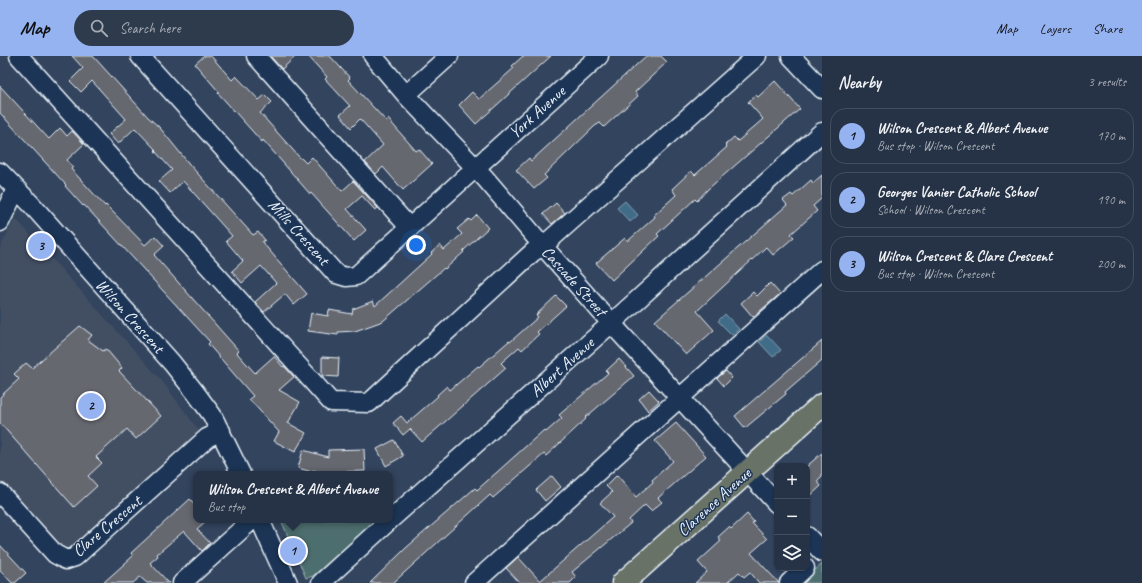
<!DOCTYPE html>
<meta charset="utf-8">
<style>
body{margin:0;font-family:Caveat,sans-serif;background:#2e3b4d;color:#f1f3f6}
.controls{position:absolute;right:12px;bottom:12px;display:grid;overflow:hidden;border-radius:8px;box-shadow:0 1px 3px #0004}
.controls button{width:36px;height:36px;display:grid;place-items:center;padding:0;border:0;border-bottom:1px solid #424e5f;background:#263346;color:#f1f3f6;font:20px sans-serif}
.you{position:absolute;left:416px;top:189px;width:14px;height:14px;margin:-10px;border:3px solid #fff;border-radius:50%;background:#1a73e8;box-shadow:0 0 0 6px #1a73e833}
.badge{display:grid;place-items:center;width:26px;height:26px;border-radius:50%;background:#95b2f1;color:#111;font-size:13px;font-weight:700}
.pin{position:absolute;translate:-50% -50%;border:2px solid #fff;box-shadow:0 1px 4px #0006}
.popup{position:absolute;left:193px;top:415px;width:200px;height:52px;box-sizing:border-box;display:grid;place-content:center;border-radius:8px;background:#263346;filter:drop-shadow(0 1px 3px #0005);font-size:13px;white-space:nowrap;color:#a4aab3}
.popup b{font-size:15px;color:#f1f3f6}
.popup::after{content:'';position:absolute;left:50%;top:100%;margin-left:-8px;border:8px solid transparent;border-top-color:#263346}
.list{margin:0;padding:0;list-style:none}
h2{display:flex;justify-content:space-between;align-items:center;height:52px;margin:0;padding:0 16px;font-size:17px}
h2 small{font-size:13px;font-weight:400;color:#a4aab3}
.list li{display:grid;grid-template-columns:26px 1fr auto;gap:12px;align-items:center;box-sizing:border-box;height:56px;margin:0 8px 8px;padding:0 8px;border:1px solid #424e5f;border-radius:16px}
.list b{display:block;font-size:15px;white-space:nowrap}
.list p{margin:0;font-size:13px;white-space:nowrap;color:#a4aab3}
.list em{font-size:13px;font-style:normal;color:#a4aab3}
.icon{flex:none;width:22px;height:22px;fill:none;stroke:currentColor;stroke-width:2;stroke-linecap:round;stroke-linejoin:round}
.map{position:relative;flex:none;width:822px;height:527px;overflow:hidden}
header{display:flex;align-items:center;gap:24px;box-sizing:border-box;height:56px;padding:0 20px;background:#95b2f1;color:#111}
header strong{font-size:19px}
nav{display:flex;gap:22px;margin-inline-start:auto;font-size:14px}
.search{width:280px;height:36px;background:#2e3b4d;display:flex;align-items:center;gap:10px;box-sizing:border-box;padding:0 14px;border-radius:22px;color:#a4aab3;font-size:15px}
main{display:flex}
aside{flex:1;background:#263346}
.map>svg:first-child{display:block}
</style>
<header>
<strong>Map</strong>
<div class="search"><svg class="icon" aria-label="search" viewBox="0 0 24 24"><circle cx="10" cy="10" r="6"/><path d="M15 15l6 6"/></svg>Search here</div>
<nav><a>Map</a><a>Layers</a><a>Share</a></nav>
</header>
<main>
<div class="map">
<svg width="822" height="527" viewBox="0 0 822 527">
<rect width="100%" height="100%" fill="#33445e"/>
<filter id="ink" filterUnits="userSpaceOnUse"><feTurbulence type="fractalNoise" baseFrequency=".025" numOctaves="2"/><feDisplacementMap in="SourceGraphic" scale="8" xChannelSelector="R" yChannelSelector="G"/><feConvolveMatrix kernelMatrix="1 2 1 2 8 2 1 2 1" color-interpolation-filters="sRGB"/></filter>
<g filter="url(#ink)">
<!-- built -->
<path fill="#424f63" d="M16,163L162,325L200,376L74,489L65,493L57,490L0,426V192L14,164Z"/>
<!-- green -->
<path fill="#4e6e6e" stroke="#9bb0b3" d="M281,464H376L313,520L306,522Z
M822,508V527H801Z"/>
<!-- water -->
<path fill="#416c88" stroke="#84a1b5" d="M625,145L638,159L630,166L617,152Z
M725,258L739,273L732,279L718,265Z
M767,279L781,294L773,301L759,286Z"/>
<!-- building -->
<path fill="#666870" stroke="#e8f1f8" d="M72,0H93L148,61L160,72L190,109L253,179L258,176L265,184L262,186L307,238L294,249L285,238L264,256L255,246L276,227L261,210L242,227L232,215L243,205L226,185L232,180L183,125L170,137L159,125L172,114L155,95L156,94L135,72L118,88L109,78L126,63L92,25L81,36L70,25L83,12Z
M204,0H211L232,24L236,20L259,44L265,39L272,46L260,57L300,102H301L306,107L312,101L342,135L353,125L378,152L375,154L362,140L347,153L366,174L354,185L311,137L310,138L263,84L262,86L218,37L219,36L195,8Z
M270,0H296L282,13Z
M308,0H330L350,22L348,24L386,65L388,63L416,95L419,93L432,108L403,134L383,111L376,118L365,106L383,89L360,63L351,72L340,59L350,50L325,23L327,21Z
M523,0H551L476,68L459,49L472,36L479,43L514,12L512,10Z
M646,0H661L667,6L635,36L638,40L604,71L600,67L595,70L544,119L547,122L534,133L516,114L529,102L531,105Z
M775,25L800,53L708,133L697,145L695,143L657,178L659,180L612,224L596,207L625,182L628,185L655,161L654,159L676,139L672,133L691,115L695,119L727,91L725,89L734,81L738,85L763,63L748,46L756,39L758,41Z
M0,30L49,83L60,72L67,80L72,75L84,88L67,104L73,111L71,113L105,150L106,149L145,189L155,180L164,190L154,199L239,295L237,297L255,317L274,300L283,311L284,310L294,321L279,334L300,346L288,367L306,377L295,396L274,385L279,376L249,343L253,340L208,288L210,286L111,178L84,149L83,150L65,130L66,129L0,57Z
M822,119V142L813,150L817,155L791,178L794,181L773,199L766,191L697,255L714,274L686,299L655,265L787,149L783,144L791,138L793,140L811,124L813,127Z
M556,147L565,157L552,168L543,158Z
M477,159L488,172L463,195L464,196L445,213L444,212L383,265L355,275L338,276V279L308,275L311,257L328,260L329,254L352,258L353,253L373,245L375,250L432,198L431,197L440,189L444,194L462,178L457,173L469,163L471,165Z
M770,227L780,238L753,261L741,247L753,236L757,240Z
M556,240L566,250L537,276L539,278L522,294L519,291L501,307L506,312L422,386L410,373L403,379L393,367L401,360L407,367L438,340L437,339L447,330L450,334L478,310L479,311L509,285L510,286L538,261L536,259Z
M80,270L92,279L88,284L103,295L106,293L122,312L119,315L161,360L136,383L127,373L96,401L102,407L88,420L97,430L74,451L0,367V341L19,323L14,318L26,307L32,312Z
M822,285V304L785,336L786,338L745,372L735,360Z
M322,301L339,302L338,321L322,320Z
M619,303L634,320L585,362L586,363L546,400L544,398L493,442L490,439L393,527H370L406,492L475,432L477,434L544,374L546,376L562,362L559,359L608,317L606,315Z
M726,315L732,322L724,330L717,322Z
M649,334L659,345L648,355L639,343Z
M676,367L706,400L658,442L662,446L651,455L645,449L629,464L631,467L572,516L576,521L570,527H520L506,512L518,501L540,525L613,461L600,447L612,436L606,430L617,419L636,441L653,426L652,424L673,405L655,385Z
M394,384L403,400L386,410L377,393Z
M364,393L365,415L328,416L327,418H326L313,414L312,416L298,412L303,394L328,401V394Z
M822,397V420L817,425L821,430L807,443V410Z
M552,420L561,431L545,445L536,434Z
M190,443L196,450V464H207L197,473L210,487L202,495L184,475L157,498L158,500L150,507L169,527H147L140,521L133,527H103L133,500L131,497Z
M747,458L754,466L752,467L767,483L751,497L779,527H759L750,516L744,521L739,516L727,527H695L707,516L698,506L721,485L718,481L729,471L731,473Z
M0,489L26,517L15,527H12L0,514Z"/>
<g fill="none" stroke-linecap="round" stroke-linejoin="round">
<!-- minor casing -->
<g stroke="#e8f1f8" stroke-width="21">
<path id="minor" d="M19,0L331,346L369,347L533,196L543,190L757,0
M140,0L336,218L346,221L356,220L599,0
M256,0L409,171
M373,0L406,39L485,122L543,190L611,267L777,448
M791,0L822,33
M406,39L449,0
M0,116L31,148L172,307L195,336L212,359L241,418
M0,166L16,133
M0,437L55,498L66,504L75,501L207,382L221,375
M260,464L288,527
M390,464L624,256L822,76
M807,480L822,496
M182,527L252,464
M321,527L390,464
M474,527L822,214
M789,527L805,512"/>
</g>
<!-- major casing -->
<g stroke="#e8f1f8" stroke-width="25">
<path id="major" d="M623,527L822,349"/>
</g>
<!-- minor -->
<use href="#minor" stroke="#1d3557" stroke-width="18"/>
<!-- major -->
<use href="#major" stroke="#697266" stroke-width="22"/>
</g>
</g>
<g text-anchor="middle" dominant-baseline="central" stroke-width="3" stroke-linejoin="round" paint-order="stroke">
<!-- street labels -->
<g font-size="17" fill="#e8f1f8" stroke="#1d3557">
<text transform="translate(537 56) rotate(-42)">York Avenue</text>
<text transform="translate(299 176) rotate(48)">Mills Crescent</text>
<text transform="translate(574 225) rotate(48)">Cascade Street</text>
<text transform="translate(130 260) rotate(48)">Wilson Crescent</text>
<text transform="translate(562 311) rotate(-42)">Albert Avenue</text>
<text transform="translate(714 446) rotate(-42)">Clarence Avenue</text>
<text transform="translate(107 470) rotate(-40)">Clare Crescent</text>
</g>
</g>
</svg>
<div class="controls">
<button>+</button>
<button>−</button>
<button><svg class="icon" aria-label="layers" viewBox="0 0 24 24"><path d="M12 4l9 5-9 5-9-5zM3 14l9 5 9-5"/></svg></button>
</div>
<div class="you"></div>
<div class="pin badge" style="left:293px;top:495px">1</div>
<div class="popup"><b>Wilson Crescent &amp; Albert Avenue</b>Bus stop</div>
<div class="pin badge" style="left:91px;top:350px">2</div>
<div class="pin badge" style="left:41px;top:190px">3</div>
</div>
<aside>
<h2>Nearby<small>3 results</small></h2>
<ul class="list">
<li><span class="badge">1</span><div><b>Wilson Crescent &amp; Albert Avenue</b><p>Bus stop · Wilson Crescent</p></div><em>170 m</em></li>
<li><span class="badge">2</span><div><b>Georges Vanier Catholic School</b><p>School · Wilson Crescent</p></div><em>190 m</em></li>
<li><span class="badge">3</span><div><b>Wilson Crescent &amp; Clare Crescent</b><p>Bus stop · Wilson Crescent</p></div><em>200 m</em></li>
</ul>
</aside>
</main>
